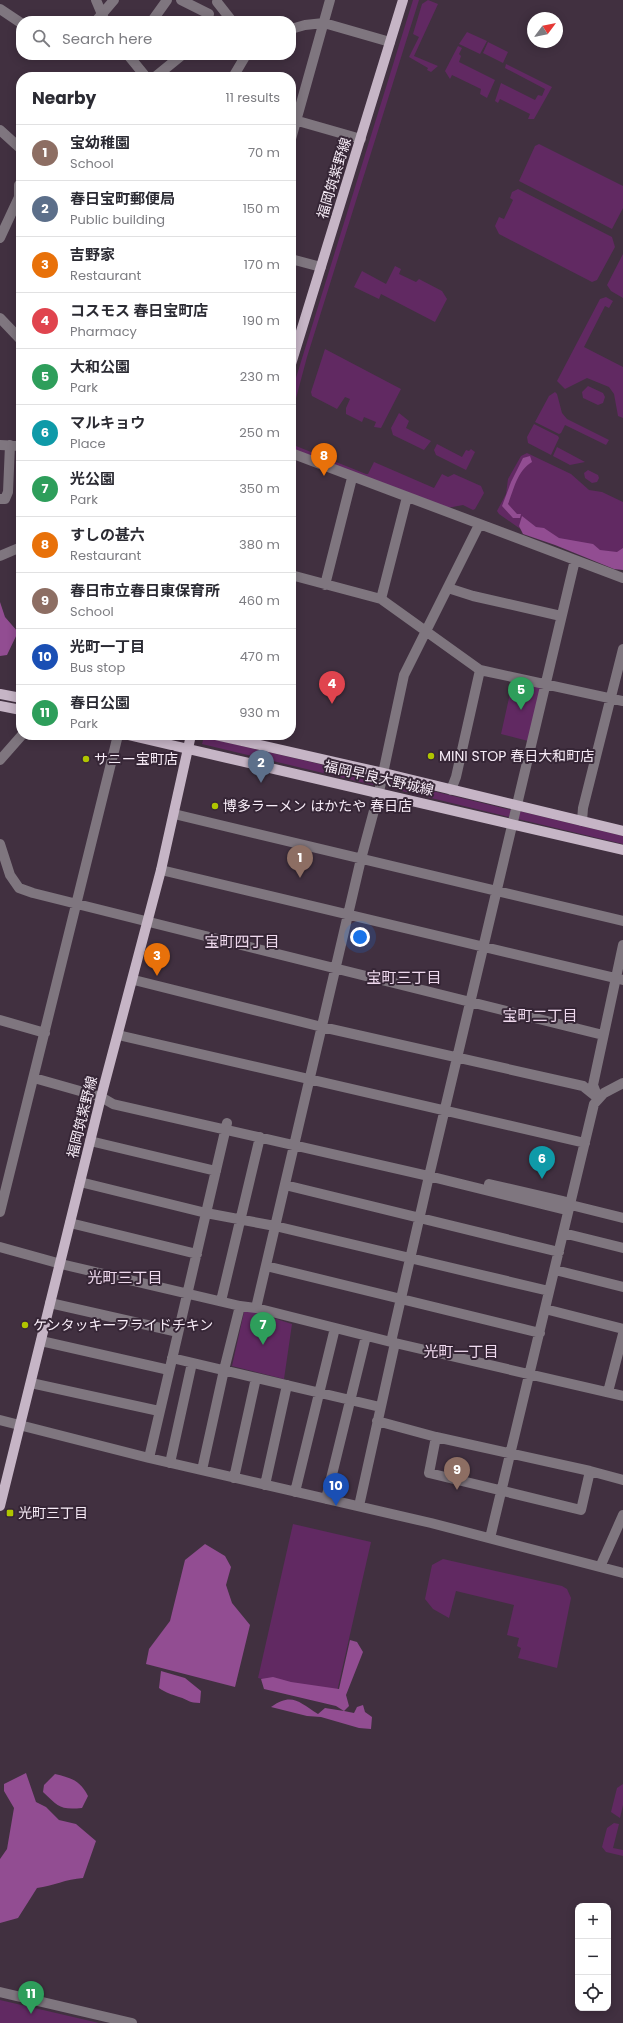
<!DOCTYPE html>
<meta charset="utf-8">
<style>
body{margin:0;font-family:Poppins,"Noto Sans JP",sans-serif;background:#f7f7f7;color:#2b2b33}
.controls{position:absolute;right:12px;bottom:12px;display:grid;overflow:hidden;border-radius:8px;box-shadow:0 2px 10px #0003}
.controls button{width:36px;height:36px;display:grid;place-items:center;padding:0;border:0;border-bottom:1px solid #e1e1e2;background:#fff;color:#2b2b33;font:20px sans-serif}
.compass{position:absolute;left:527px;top:12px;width:36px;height:36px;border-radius:50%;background:#fff;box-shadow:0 2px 10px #0003;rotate:58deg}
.you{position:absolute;left:360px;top:937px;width:14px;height:14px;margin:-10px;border:3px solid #fff;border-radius:50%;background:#1a73e8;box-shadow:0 0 0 6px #1a73e833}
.badge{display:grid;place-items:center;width:26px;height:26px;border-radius:50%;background:#67701c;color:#fff;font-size:13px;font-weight:700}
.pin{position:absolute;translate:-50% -33px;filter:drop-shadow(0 1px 2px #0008)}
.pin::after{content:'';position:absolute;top:21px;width:14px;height:12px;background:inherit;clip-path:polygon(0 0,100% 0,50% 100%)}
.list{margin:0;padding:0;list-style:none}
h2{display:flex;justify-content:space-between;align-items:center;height:52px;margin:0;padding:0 16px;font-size:17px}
h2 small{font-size:13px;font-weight:400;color:#7c7c81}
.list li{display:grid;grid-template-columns:26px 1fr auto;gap:12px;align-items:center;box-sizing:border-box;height:56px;padding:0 16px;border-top:1px solid #e1e1e2}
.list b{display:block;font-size:15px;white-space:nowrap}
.list p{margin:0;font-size:13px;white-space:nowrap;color:#7c7c81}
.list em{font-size:13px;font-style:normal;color:#7c7c81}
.icon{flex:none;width:22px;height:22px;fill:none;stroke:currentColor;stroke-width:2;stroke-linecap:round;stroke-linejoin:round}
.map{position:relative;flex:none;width:623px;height:2023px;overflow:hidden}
.search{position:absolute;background:#fff;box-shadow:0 2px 10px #0003;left:16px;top:16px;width:280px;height:44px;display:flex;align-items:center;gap:10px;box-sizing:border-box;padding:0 14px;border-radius:16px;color:#7c7c81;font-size:15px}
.panel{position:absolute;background:#fff;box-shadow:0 2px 10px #0003;left:16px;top:72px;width:280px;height:668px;border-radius:16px}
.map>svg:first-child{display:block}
</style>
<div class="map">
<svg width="623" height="2023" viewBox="0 0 623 2023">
<rect width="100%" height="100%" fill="#413040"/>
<!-- green -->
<path fill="#612962" d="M413,0H419L307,357L291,417V394Z
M428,0L438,4L414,56L438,66L431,72L427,70L428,68L409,57L419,37L413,34L422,4Z
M467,32L487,41L480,54L459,44Z
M488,42L508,52L503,63L483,53Z
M458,46L462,48L459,54L461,56L459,62L495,80L487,98L480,94L481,89L452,75L450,79L445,71Z
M506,64L552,87L534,119H528L530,114L500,99L498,103L495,101L501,83L535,100L538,95L542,96L545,89L505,68Z
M539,144L623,186V208L612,229L519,181L535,146Z
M518,189L612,237L615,247L597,280L592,282L499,234L495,226L499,217L504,219L513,200L510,198L512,192Z
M623,254V298L611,291L607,285Z
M395,266L401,269L399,274L416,282L419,279L442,291L447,299L435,322L381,294L379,299L354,287L362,271L386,284Z
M606,297L613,301L609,308L605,306L584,347L623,367V418L618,416L614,394L609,387L587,378L565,389L557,381L600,299Z
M325,349L401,389L381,428L374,427L376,422L364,417L362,422L346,414V408L350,399L345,397L337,409L312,396L311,392Z
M588,386L603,393L605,397L603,403L598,405L583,398L582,392Z
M555,392L557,394L562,413L567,419L609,440L606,445L565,425L561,433L559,434L535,422L549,396Z
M399,413L409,421L406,428L431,441L424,450L393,435L391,428Z
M534,424L558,436L559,438L551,455L528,443L527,437Z
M291,444L366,474H368L374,462L434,488L442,474L448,477L454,474L481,486L484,493L475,509L473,510L463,505L447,508L291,449Z
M437,444L462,457L466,450L469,451L471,449L475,452L466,470L436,455L434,450Z
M557,447L585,462L570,465L553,456Z
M527,453L571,474L589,490L602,492L623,502V569L529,535L499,514L497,511L506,494L508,479L521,456Z
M588,470L598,475L599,478L597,482L592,483L585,478L584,473Z
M513,680L541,686L528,741L501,734Z
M204,737L375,777L373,785L202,744Z
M391,781L511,810L509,817L390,788Z
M519,811L623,836V844L518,819Z
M244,1312H254L292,1324L284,1379L232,1366Z
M293,1524L371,1542L336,1696L258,1678Z
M443,1559L562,1586L567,1589L571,1598L557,1668L518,1658L521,1648L517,1646L519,1638L507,1635L514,1605L456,1591L449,1618L433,1609L425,1599L432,1565Z
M623,1784V1805L620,1818L611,1812L617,1788Z
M614,1823L619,1824L613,1848L623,1850V1856L606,1852L602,1847L607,1828Z
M0,2000L99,2023H0Z"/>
<!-- forest -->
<path fill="#924d92" d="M530,456L532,462C517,471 514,489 508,504L517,514H521L520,518H513L502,506L511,482L523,458Z
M522,516L536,527L544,528L559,538L593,544L600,550L617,552L623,548V570L614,569L555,545L523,534L519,526Z
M0,602L5,617L18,632L7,655L0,656Z
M205,1544L225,1556L231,1567L226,1585L232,1603L250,1625L235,1687L146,1664L149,1649L170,1621L185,1560Z
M350,1640L357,1642L363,1652L346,1695L349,1706L344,1711L354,1713L357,1707L363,1705L365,1712L372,1717L371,1729L359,1728L321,1717L307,1716L271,1707C292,1692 299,1702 318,1714L325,1708L344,1711L336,1706L264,1689L261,1679L273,1677L291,1682L339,1689Z
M161,1671L185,1678L201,1691L200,1703C189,1703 189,1700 179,1697C171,1694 166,1693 159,1688Z
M26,1773L36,1802L46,1807L59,1820L76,1824L96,1841L83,1878C66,1879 53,1886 37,1888L18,1918L0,1923V1859L7,1849L14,1808L4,1791V1784Z
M55,1774C71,1778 80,1780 88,1796L82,1808C60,1810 59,1807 43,1792L44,1785Z"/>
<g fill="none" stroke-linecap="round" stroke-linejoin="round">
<!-- minor -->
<path stroke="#7f767f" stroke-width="10" d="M96,0L104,19
M181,0L209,14
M217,2L232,21
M0,9L21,23
M96,21L114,0
M152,21L167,0
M291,29L305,25L324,23L390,42
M128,55L146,77
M155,77L182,55
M233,77L246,55
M291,119L361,139
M0,130L21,149
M291,139L330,0
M0,238L19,197V185L21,183
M291,259L321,267
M0,318L21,340
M0,445L21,446
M291,453L623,578
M0,499H5L8,492L10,445
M0,556L21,547
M291,575L381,599L480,670L623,701
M325,585L352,478
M448,588L473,596L561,616
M381,599L407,497
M0,760L22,735
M451,790L456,777L480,670
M174,814L623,921
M582,821L583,808L623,649
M0,844L10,875L19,888L33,893L603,1035
M161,870L623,980
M134,980L322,1027L583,1086L598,1098
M0,1020L45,1033
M118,1035L585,1143
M34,1078L101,1097L113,1104L429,1176L562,1209L571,1205
M598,1098L593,1085L623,945
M90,1141L216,1171
M80,1182L206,1213L275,1226L549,1291
M489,1184L563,1201L571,1205L623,1218
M285,1185L559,1252
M0,1212L118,735
M70,1223L197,1254
M563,1233L623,1248
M0,1247L61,1264L240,1306L256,1308L395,1343L623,1396
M266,1266L540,1333
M555,1270L623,1287
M221,1301L260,1137
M50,1303L178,1332
M256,1308L361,859L379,792L404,675L479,525
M545,1309L623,1329
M41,1341L169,1370
M391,1342L429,1176L575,560
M172,1358L380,1407
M31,1383L159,1411
M608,1392L623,1334
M0,1420L149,1458L431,1523L623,1573
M377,1421L436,1437
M149,1458L227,1123
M170,1463L192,1363
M202,1470L224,1370L240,1306
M590,1471L581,1510L429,1473L436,1437L590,1471L623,1480
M234,1478L256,1378
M265,1485L287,1385
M295,1492L335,1328
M326,1499L366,1336
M359,1506L395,1343
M490,1538L594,1104L604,1093L623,1083
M600,1567L623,1515
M0,1992L132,2023"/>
<!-- major -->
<path stroke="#c6b5c6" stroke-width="10" d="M291,364L403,0
M0,694L21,698
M0,706L21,710
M128,735L623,850
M216,735L383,773L623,831
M0,1506L101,1097L161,870L191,735"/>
</g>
<!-- markers -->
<g fill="#b0c500" stroke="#362636" stroke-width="1.5">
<circle cx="431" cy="756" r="4"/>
<circle cx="86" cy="759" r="4"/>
<circle cx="215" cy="806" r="4"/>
<circle cx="25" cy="1325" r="4"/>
<rect x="6" y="1509" width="8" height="8" rx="2"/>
</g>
<g text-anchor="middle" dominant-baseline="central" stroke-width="4" stroke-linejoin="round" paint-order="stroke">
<!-- street labels -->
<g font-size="14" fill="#f7ecf7" stroke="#362636">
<text transform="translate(334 178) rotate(-73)">福岡筑紫野線</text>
<text transform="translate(379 778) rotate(13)">福岡早良大野城線</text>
<text transform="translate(82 1117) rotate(-76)">福岡筑紫野線</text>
</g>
<!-- poi labels -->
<g font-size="14" fill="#f7ecf7" stroke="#362636" text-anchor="start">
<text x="439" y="756">MINI STOP 春日大和町店</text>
<text x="94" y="759">サニー宝町店</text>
<text x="223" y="806">博多ラーメン はかたや 春日店</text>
<text x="33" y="1325">ケンタッキーフライドチキン</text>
<text x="18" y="1513">光町三丁目</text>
</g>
<!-- neighbourhood labels -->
<g font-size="15" fill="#f0daef" stroke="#362636">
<text x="242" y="941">宝町四丁目</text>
<text x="404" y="977">宝町三丁目</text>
<text x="540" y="1015">宝町二丁目</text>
<text x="125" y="1277">光町三丁目</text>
<text x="461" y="1351">光町一丁目</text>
</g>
</g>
</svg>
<div class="controls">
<button>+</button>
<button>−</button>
<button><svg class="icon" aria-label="locate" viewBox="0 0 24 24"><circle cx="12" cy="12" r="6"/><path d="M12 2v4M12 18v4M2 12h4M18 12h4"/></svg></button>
</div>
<svg class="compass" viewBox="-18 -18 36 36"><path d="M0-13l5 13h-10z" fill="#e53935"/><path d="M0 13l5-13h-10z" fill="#7c7c81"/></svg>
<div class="you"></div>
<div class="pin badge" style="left:300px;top:878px;background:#8d6e63">1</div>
<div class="pin badge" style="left:261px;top:783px;background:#5c6f8a">2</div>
<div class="pin badge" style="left:157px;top:976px;background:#e8710a">3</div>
<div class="pin badge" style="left:332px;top:704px;background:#e0444e">4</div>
<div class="pin badge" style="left:521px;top:710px;background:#2e9e5b">5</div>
<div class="pin badge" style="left:542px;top:1179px;background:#0f9aa8">6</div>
<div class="pin badge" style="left:263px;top:1345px;background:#2e9e5b">7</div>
<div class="pin badge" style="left:324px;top:476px;background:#e8710a">8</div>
<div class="pin badge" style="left:457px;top:1490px;background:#8d6e63">9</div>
<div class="pin badge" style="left:336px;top:1506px;background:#1a4fb4">10</div>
<div class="pin badge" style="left:31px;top:2014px;background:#2e9e5b">11</div>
<div class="search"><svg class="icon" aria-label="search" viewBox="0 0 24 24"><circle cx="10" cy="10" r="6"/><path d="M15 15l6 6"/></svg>Search here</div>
<section class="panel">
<h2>Nearby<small>11 results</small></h2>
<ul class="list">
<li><span class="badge" style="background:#8d6e63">1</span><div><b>宝幼稚園</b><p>School</p></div><em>70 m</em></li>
<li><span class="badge" style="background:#5c6f8a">2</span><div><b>春日宝町郵便局</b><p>Public building</p></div><em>150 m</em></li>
<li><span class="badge" style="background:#e8710a">3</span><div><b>吉野家</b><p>Restaurant</p></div><em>170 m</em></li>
<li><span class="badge" style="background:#e0444e">4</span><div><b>コスモス 春日宝町店</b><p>Pharmacy</p></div><em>190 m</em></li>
<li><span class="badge" style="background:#2e9e5b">5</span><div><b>大和公園</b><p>Park</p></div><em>230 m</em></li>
<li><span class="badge" style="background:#0f9aa8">6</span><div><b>マルキョウ</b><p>Place</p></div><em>250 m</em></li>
<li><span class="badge" style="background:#2e9e5b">7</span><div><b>光公園</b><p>Park</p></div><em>350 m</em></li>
<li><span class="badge" style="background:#e8710a">8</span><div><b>すしの甚六</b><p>Restaurant</p></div><em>380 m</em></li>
<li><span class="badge" style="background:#8d6e63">9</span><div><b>春日市立春日東保育所</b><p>School</p></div><em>460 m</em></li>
<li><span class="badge" style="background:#1a4fb4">10</span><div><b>光町一丁目</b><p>Bus stop</p></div><em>470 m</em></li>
<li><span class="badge" style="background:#2e9e5b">11</span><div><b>春日公園</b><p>Park</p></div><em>930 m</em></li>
</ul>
</section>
</div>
